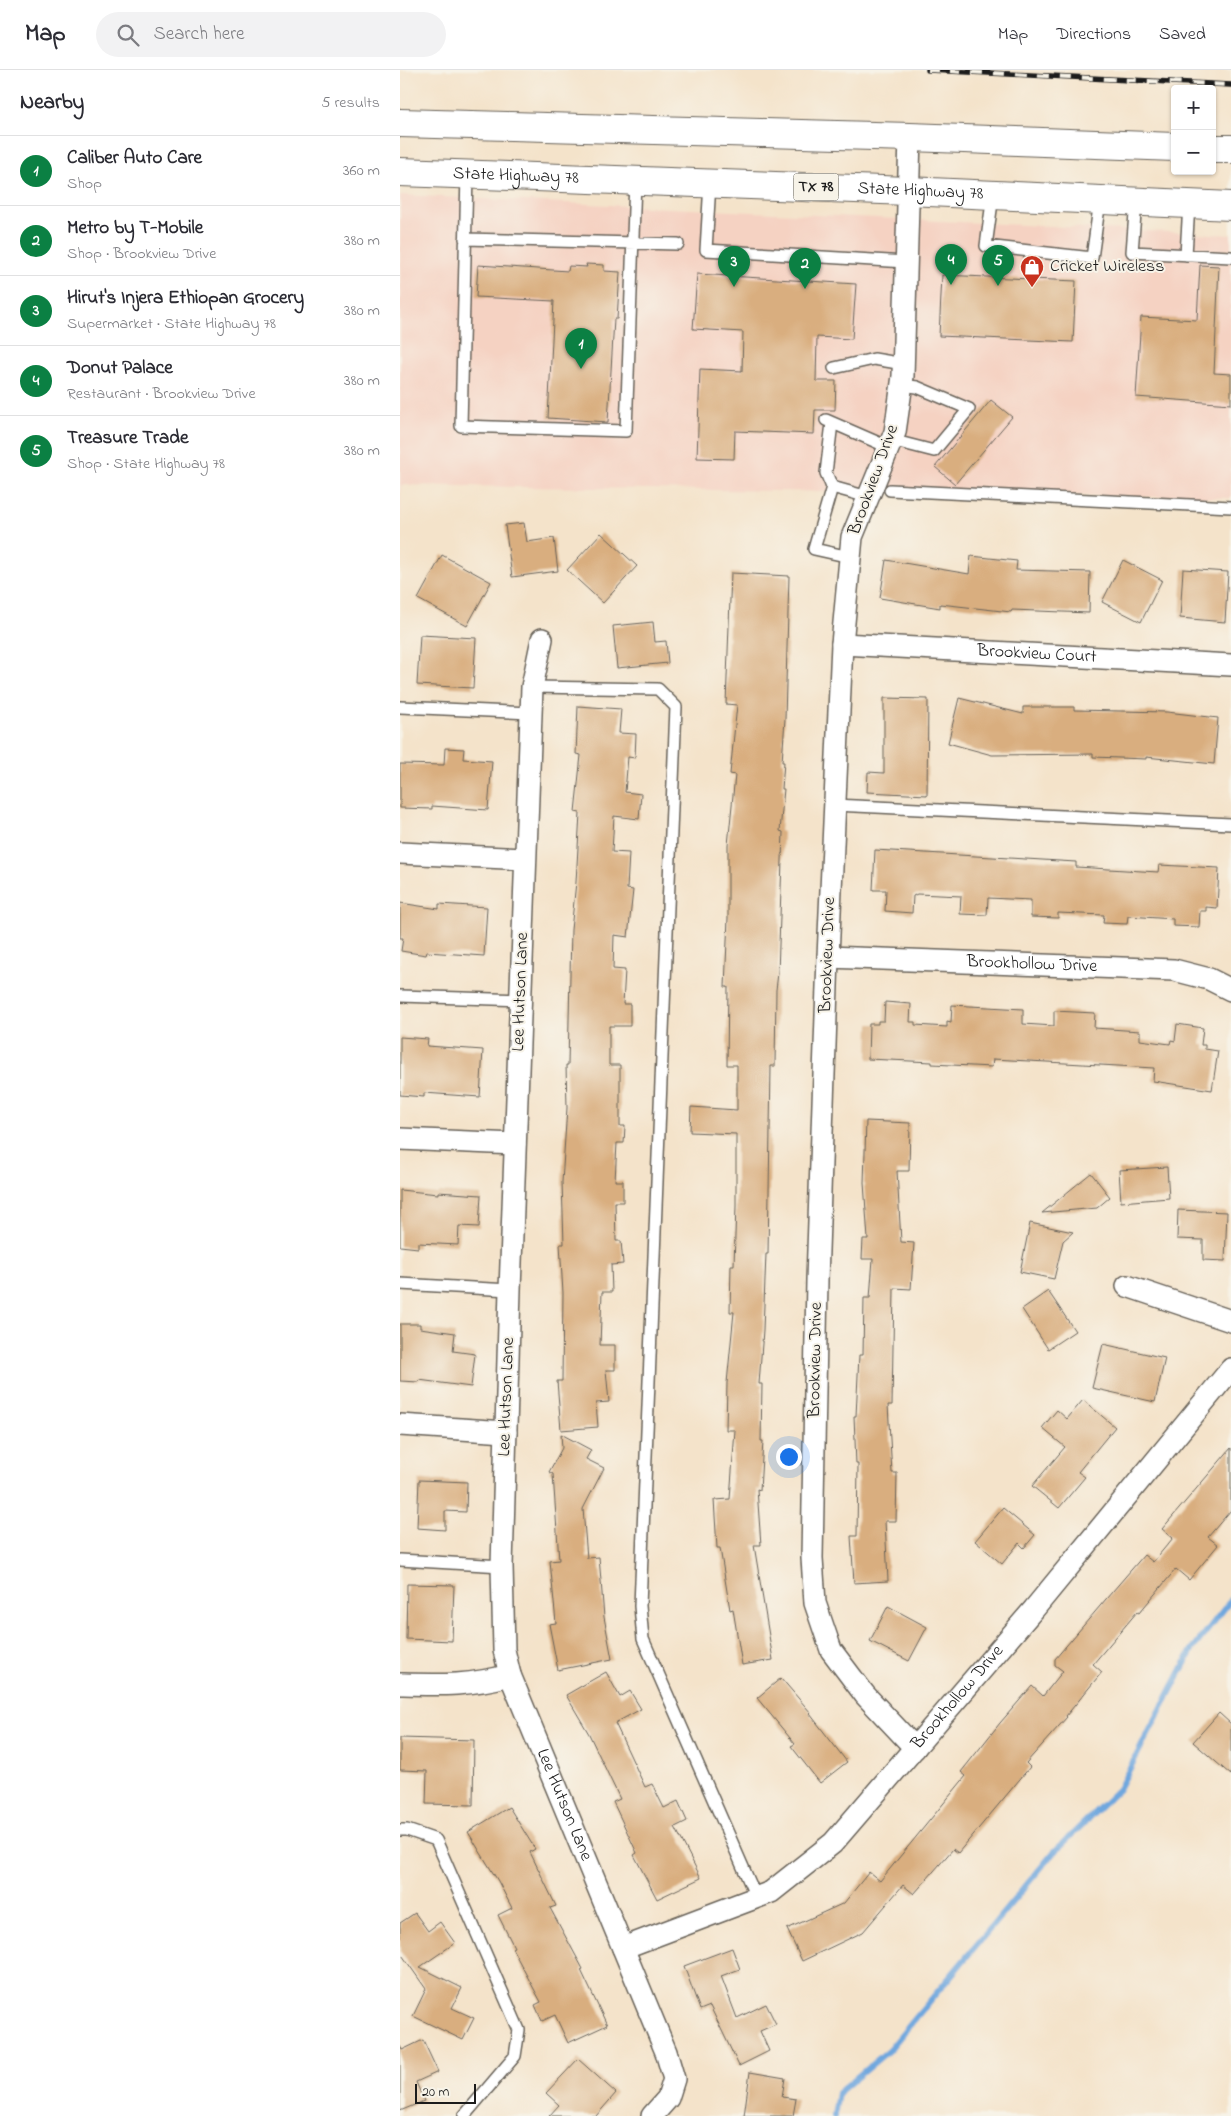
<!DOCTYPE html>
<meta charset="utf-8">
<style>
body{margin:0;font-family:"Indie Flower",sans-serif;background:#f2f2f3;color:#2b2b33}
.controls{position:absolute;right:15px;top:15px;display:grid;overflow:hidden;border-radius:5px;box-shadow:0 1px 4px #0004}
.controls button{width:45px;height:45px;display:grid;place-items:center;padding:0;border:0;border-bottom:1px solid #e1e1e2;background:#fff;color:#2b2b33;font:25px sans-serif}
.scale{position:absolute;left:15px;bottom:12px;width:61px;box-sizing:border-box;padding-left:5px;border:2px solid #1c1c1c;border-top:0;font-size:14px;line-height:18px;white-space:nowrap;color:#1c1c1c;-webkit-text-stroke:4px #f7f3e8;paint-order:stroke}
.you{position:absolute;left:388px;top:1386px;width:18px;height:18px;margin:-12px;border:4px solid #fff;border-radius:50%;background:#1a73e8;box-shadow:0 0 0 8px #1a73e833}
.badge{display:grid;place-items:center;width:32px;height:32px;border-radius:50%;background:#0b8043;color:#fff;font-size:16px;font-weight:700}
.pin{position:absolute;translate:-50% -41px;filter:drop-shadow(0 1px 2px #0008)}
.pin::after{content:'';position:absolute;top:26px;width:18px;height:15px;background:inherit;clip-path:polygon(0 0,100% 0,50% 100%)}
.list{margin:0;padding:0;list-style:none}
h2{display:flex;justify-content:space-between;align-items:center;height:65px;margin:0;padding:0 20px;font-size:21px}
h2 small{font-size:16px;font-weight:400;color:#7c7c81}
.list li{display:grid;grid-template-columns:32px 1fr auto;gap:15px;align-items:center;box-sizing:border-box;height:70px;padding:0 20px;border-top:1px solid #e1e1e2}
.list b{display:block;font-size:19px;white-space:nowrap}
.list p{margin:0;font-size:16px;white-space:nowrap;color:#7c7c81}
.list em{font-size:16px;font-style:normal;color:#7c7c81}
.icon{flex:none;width:28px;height:28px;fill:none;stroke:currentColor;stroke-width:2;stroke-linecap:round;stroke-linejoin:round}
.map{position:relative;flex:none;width:831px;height:2046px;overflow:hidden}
header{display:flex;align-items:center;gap:30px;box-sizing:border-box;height:70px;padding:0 25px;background:#fff;border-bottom:1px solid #e1e1e2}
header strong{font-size:24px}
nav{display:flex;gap:28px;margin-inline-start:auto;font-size:18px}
.search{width:350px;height:45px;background:#f2f2f3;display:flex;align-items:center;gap:12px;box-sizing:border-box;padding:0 18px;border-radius:28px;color:#7c7c81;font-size:19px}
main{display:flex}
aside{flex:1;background:#fff}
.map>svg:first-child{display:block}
</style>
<header>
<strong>Map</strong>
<div class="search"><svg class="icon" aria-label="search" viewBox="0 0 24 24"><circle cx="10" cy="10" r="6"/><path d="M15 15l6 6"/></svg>Search here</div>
<nav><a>Map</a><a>Directions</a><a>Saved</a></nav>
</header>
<main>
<aside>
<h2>Nearby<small>5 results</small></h2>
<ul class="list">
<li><span class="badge">1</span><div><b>Caliber Auto Care</b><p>Shop</p></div><em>360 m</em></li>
<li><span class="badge">2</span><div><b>Metro by T-Mobile</b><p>Shop · Brookview Drive</p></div><em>380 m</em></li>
<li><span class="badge">3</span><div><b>Hirut's Injera Ethiopan Grocery</b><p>Supermarket · State Highway 78</p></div><em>380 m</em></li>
<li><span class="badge">4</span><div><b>Donut Palace</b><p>Restaurant · Brookview Drive</p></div><em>380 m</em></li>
<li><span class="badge">5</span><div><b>Treasure Trade</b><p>Shop · State Highway 78</p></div><em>380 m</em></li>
</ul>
</aside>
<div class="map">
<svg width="831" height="2046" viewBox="0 0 831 2046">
<rect width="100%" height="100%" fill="#f7f3e8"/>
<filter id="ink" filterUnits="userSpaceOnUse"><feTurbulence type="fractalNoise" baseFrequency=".02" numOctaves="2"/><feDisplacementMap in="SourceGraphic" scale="10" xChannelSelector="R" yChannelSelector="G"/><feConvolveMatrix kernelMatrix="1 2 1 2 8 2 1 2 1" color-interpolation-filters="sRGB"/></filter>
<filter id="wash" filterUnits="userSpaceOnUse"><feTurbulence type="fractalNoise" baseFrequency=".0096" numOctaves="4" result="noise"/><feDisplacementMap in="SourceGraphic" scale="20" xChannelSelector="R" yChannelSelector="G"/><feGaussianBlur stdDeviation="1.12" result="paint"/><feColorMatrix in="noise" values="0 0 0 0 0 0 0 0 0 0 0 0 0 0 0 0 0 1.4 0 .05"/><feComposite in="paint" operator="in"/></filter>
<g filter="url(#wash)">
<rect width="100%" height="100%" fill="#f4e3ca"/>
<!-- built -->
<path fill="#f5d2c2" d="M0,125L831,165V428L1,415L0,492Z"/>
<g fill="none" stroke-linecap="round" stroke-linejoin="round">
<!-- stream -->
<path stroke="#70a7de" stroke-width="6" d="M434,2046L438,2023L489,1980L654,1782L719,1719L792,1580L831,1530"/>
</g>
<g id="blocks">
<!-- building -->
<path fill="#d9ae7f" d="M186,194L204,195V201L220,202L217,249H214L208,352L148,348L154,231L76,227L78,195L168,201L169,196L187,197Z
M800,195L819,196L814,303L831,304V334L736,327L741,247L797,250Z
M297,204L456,214L452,269L417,267L416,311H436L435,340H415L414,364L335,361L334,389L297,388L300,299L342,301L343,262L293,259Z
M542,205L676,211L673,272L539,266Z
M591,330L612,347L555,414L535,397Z
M124,453L127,472L154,468L158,501L112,507L105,455Z
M201,463L237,496L203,533L167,500Z
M42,485L91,512L67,556L18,529Z
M571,486L617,491L616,500L690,502L689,543L612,540L611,542L540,534V538L480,528L486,490L569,504Z
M723,490L762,510L741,552L702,532Z
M783,499L828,502L825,552L780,548Z
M331,503L389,506L385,649L382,692H384L382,719H384L380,761L383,762L378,903L376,920L375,996H371L368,1184H366L363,1260L359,1314H362L361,1371H363L360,1420L357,1419L361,1475H354L373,1590L342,1595L333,1539L330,1540L320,1478H317L314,1430L330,1429L335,1360H326L327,1313L334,1242H330L331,1195H334L336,1136V1064L290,1062L291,1037L337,1040V995H327L328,917H325L328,848V775L335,705L330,704L337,635L326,634Z
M253,552L255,572L266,571L268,593L217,598L213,556Z
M20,565L76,568L73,618L17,615Z
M484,628L528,629L527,725L467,722L468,702L484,703Z
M559,628L623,644V637H674V640L767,642L818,648L814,694L746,687V689L693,687V684L592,685L548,673Z
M178,636L221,639L219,663L236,664L235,688L228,687L225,722L241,724L239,749L214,746L212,782L229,783L227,819L233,820L228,867L214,865L213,899L225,900L223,934H230V956H209V995H220V1056H225L224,1073H217L215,1111H223V1132H215L216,1171H221L223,1194L211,1195L212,1222H202L200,1275H215V1300H206L209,1332L196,1333L198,1357L161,1360L157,1311H162L163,1223L160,1174H164L162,1112L167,1038L166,995H168L171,860L176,812L180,743L175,742L181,685L176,684Z
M45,678L64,679L63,689L92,691L88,740L32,736V739L0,738V694L44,695Z
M475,780L676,792V797L758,802L759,795L819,798L817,838L806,837V841H800L799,857L773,856V849L728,846L727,854L703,853L704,845L658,843V848L631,847V830L588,828L587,845L560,844L561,826L517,824L513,826L512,843L485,841L486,820H473Z
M0,833L39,839V834L87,837L84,886L27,882L26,885L1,881L3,868H0Z
M485,932L511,934L510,952H515V955L547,957V951L551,952L552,935L623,939V954L654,956V941L695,943L694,958L740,961V970L770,974L771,970L775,971L777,954L803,958L801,975H805V979L818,981L812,1020L753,1011L754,998L593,989L592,997L532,994V992L468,989L469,954H478V951H484Z
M0,967L28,969L27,976L83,980L80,1027L24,1023V1027L0,1025Z
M466,1051L510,1053L509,1101H497L501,1172L514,1173L511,1219L494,1218L492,1335H488L492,1403H497L496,1451H485L488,1511L454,1513L451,1466H457L458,1394H456L454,1346H456L459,1285H463L464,1228H470L473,1189H462L463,1169H468L464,1113Z
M767,1097L769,1128L721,1132L719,1100Z
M691,1103L710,1127L697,1138L642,1143Z
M0,1120L38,1124V1122L81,1125L79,1157L59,1156L58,1175L18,1173V1178L0,1176Z
M778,1140L827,1142L825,1191L803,1190V1170L777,1169Z
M630,1153L673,1162L663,1171L654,1209L620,1202Z
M648,1221L675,1261L648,1279L622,1239Z
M0,1254H20V1258L55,1263L53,1281L75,1284L71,1317L19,1310V1312L0,1311Z
M703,1274L765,1288L755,1332L692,1318Z
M683,1330L715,1357L678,1402L685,1407L659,1438L632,1416L665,1377L642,1358L657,1340L667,1349Z
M161,1364L191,1380L186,1389L204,1398L183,1439L187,1488L199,1487L204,1547L212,1589L158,1600L149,1554L156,1553L150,1491L159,1490L153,1404L149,1402L162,1378Z
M831,1378V1440L808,1467L818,1475L789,1510L776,1499L739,1543L737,1542L693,1594L702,1602L666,1646L667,1647L626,1693L630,1697L558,1783L553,1779L514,1824L503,1815L463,1862L402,1891L387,1859L444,1833L469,1802L480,1811L566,1706L561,1702L600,1653L632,1616L643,1626L663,1601L655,1595V1589L706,1529L744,1485L753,1492L773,1468L762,1459Z
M19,1410L67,1412L66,1442L45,1441V1460L17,1458Z
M603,1438L635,1465L624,1478L619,1473L602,1494L575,1471Z
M7,1514L54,1515L52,1571L6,1569Z
M488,1536L527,1557L509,1591L470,1571Z
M206,1602L220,1627L230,1621L241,1639L215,1653L245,1717L252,1714L264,1738L278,1731L287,1751L275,1757L301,1808L257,1829L234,1785L237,1783L213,1732L220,1729L189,1664L166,1625Z
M381,1608L411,1643L410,1644L447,1692L420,1713L391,1676L395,1674L357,1628Z
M819,1643L831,1654V1705L793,1672Z
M0,1668L74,1670L73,1735L26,1734L27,1701L0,1700Z
M109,1737L135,1779L130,1782L156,1836L150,1838L183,1899L181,1900L207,1955L168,1973L155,1945L142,1951L135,1935L141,1932L112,1878L114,1877L98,1845L112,1838L98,1811L68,1762Z
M15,1843L28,1861L40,1852L55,1873L20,1897L62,1918L52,1938L74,1948L63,1970L13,1946L26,1919L0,1882V1853Z
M332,1878L340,1899L321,1906L337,1948L366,1934L376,1954L360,1961L369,1981L339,1996L310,1936L300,1940L284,1896Z
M23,1970L38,2002L16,2012L24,2031L0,2041V1976L2,1980Z
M178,1989L216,2023L196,2046H149L159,2035L146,2023Z
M350,2002L385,2008L382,2027L396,2029L393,2046H344Z"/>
</g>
</g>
<g filter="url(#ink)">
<use href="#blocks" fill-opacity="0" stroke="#686259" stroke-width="1"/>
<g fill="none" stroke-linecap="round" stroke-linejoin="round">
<!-- service casing -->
<g stroke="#686259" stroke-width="14">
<path id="service" d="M67,104L61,356L226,361L235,111
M310,113L306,180L506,192
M593,125L586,176L692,188L700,130
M736,131L732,182L831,187
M65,169L278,174
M786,185L789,134
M434,298L474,289L504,294
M426,350L488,377
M491,370L534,381L569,339L517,317L502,315
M432,417L426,403L432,353
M490,420L831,437
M450,487L414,479L432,417L468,427
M132,617L258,619L276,637L240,1536L243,1569L356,1827
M0,637L131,643
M434,735L831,754
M0,926L121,930
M0,1214L110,1220
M0,1490L102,1496
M0,1760H7L36,1770L119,1960L115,1986L64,2046"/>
</g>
<!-- minor casing -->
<g stroke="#686259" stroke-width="24">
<g id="minor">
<path d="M510,67L503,306L495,362L452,467L442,574L428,887L417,1210L412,1488L415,1533L431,1580L465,1625L515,1678"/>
<path id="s1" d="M142,569L132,617L110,1220L102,1496L104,1580L110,1605L266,1982L274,2009L268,2028L252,2046"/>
<path id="s2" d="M442,574L831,595"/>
<path d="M0,783L125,789"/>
<path id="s3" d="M428,887L774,900L809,909L831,920"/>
<path d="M0,1069L115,1074"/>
<path d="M727,1216L831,1251"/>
<path d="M0,1355L106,1362"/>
<path d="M0,1614C42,1615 69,1616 110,1605"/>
<path id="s4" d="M223,1878L371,1822L433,1773L634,1539L831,1299"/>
</g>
</g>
<!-- primary casing -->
<g stroke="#686259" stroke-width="30">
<g id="primary">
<path d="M0,53L510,67L775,77"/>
<path d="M812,79H831"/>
<path id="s5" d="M0,102L508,121L831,136"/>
</g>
</g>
<!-- service -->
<use href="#service" stroke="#fff" stroke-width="11"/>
<!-- minor -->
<use href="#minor" stroke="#fff" stroke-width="21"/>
<!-- primary -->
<use href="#primary" stroke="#fff" stroke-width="28"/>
<!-- rail casing -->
<g stroke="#1c1c1c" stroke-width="5.5">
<path id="rail" d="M528,0L831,15"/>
</g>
<!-- rail -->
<use href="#rail" stroke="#f7f3e8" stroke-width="4" stroke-dasharray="11" stroke-linecap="butt"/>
</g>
</g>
<!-- icons -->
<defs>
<g id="shop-pin" transform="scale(1.25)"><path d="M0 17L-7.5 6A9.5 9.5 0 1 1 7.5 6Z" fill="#c8321e" stroke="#f7f3e8"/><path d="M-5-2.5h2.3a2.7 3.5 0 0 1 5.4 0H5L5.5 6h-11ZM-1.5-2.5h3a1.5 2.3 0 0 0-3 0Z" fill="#fff"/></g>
</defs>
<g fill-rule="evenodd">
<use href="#shop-pin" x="632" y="197"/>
</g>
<g text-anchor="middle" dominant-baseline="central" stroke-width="4" stroke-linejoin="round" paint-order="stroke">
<!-- shield labels -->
<rect fill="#f7f3e8" stroke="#5e5c59" stroke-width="1" x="393.5" y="103.5" width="45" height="27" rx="4"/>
<g font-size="16" font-weight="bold" fill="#1c1c1c">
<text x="416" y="117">TX 78</text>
</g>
<!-- street labels -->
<g font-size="18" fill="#1c1c1c" stroke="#f7f3e8">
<text stroke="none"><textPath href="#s5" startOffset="116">State Highway 78</textPath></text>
<text stroke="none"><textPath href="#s5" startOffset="521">State Highway 78</textPath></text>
<text transform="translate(474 410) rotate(-70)">Brookview Drive</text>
<text stroke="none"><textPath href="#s2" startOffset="195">Brookview Court</textPath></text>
<text transform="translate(428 885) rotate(-88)">Brookview Drive</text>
<text stroke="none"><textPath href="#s3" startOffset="204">Brookhollow Drive</textPath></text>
<text transform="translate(121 922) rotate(-88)">Lee Hutson Lane</text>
<text transform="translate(416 1290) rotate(-89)">Brookview Drive</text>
<text transform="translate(107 1327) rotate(-88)">Lee Hutson Lane</text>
<text stroke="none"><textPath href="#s4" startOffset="429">Brookhollow Drive</textPath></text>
<text stroke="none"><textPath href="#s1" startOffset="1179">Lee Hutson Lane</textPath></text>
</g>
<!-- poi labels -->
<g font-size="18" fill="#1c1c1c" stroke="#f7f3e8" text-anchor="start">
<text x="650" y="197">Cricket Wireless</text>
</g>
</g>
</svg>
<div class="controls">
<button>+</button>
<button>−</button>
</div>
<div class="scale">20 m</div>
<div class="you"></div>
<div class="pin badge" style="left:181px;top:299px">1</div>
<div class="pin badge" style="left:405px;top:219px">2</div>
<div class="pin badge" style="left:334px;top:217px">3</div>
<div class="pin badge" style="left:551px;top:215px">4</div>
<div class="pin badge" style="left:598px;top:216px">5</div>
</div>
</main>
